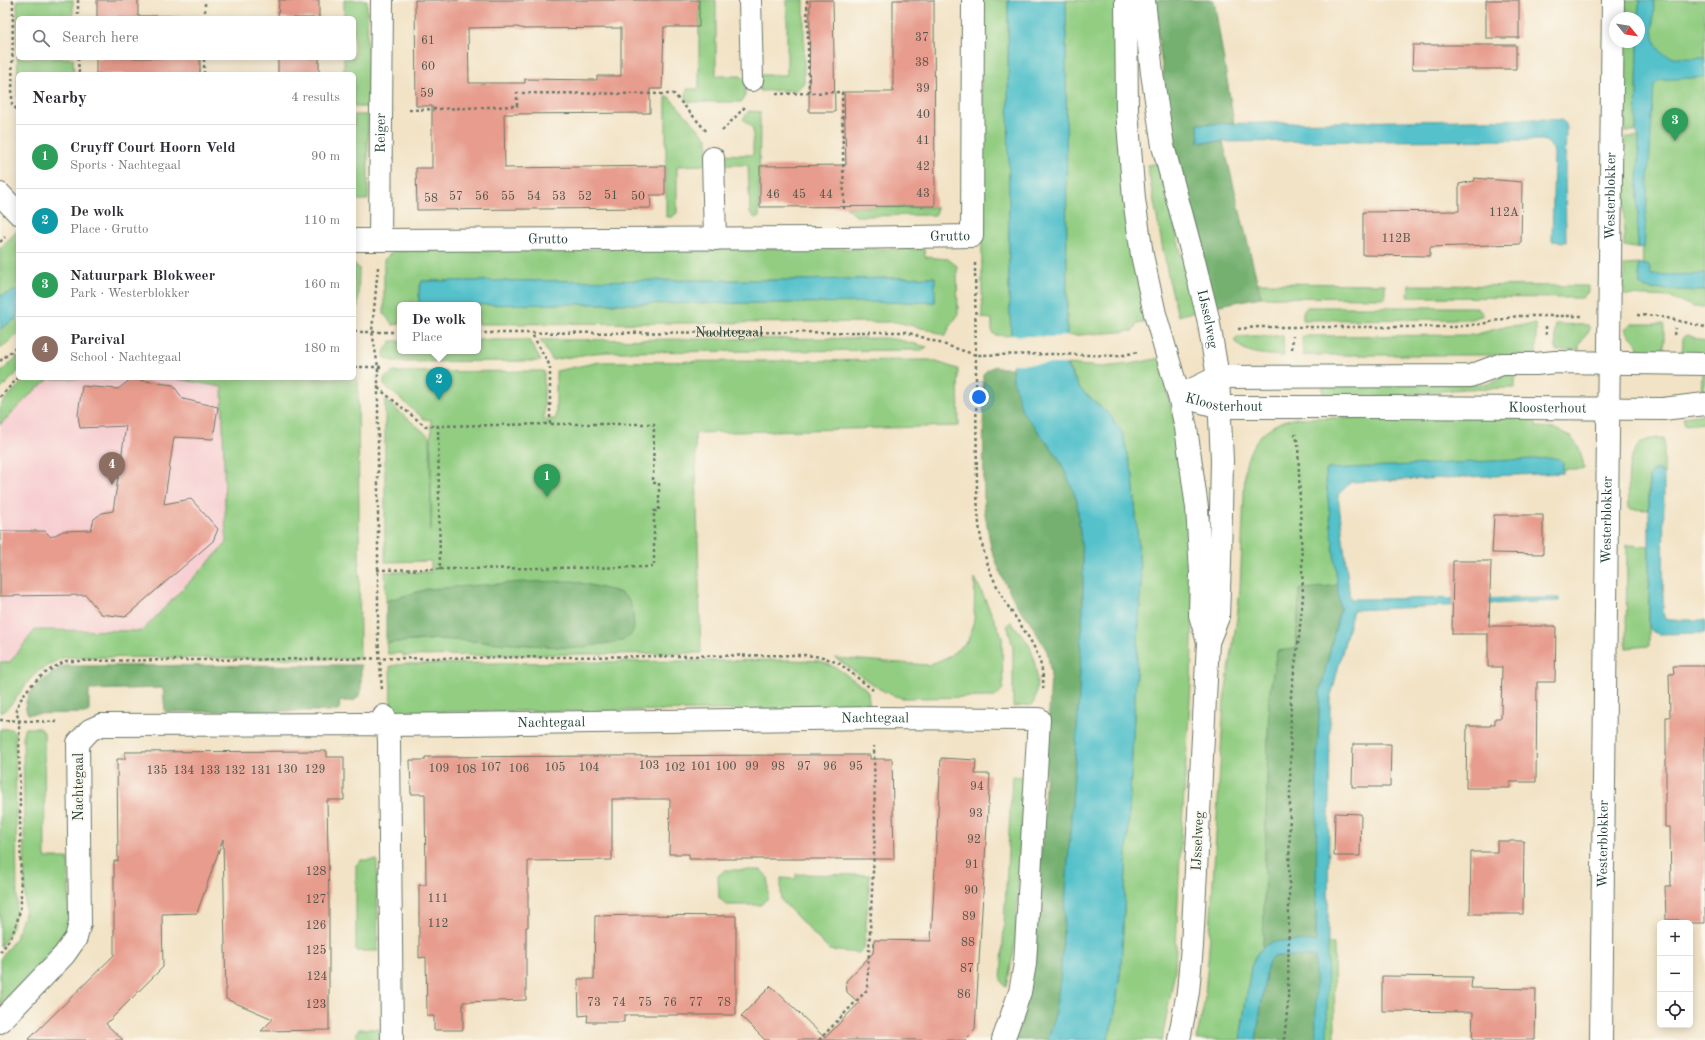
<!DOCTYPE html>
<meta charset="utf-8">
<style>
body{margin:0;font-family:"Old Standard TT",serif;background:#f7f7f7;color:#2b2b33}
.controls{position:absolute;right:12px;bottom:12px;display:grid;overflow:hidden;border-radius:6px;box-shadow:0 2px 10px #0003}
.controls button{width:36px;height:36px;display:grid;place-items:center;padding:0;border:0;border-bottom:1px solid #e1e1e2;background:#fff;color:#2b2b33;font:20px sans-serif}
.compass{position:absolute;left:1609px;top:12px;width:36px;height:36px;border-radius:50%;background:#fff;box-shadow:0 2px 10px #0003;rotate:120deg}
.you{position:absolute;left:979px;top:397px;width:14px;height:14px;margin:-10px;border:3px solid #fff;border-radius:50%;background:#1a73e8;box-shadow:0 0 0 6px #1a73e833}
.badge{display:grid;place-items:center;width:26px;height:26px;border-radius:50%;background:#c8321e;color:#fff;font-size:13px;font-weight:700}
.pin{position:absolute;translate:-50% -33px;filter:drop-shadow(0 1px 2px #0008)}
.pin::after{content:'';position:absolute;top:21px;width:14px;height:12px;background:inherit;clip-path:polygon(0 0,100% 0,50% 100%)}
.popup{position:absolute;left:397px;top:302px;width:84px;height:52px;box-sizing:border-box;display:grid;place-content:center;border-radius:6px;background:#fff;filter:drop-shadow(0 1px 3px #0005);font-size:13px;white-space:nowrap;color:#7c7c81}
.popup b{font-size:15px;color:#2b2b33}
.popup::after{content:'';position:absolute;left:50%;top:100%;margin-left:-8px;border:8px solid transparent;border-top-color:#fff}
.list{margin:0;padding:0;list-style:none}
h2{display:flex;justify-content:space-between;align-items:center;height:52px;margin:0;padding:0 16px;font-size:17px}
h2 small{font-size:13px;font-weight:400;color:#7c7c81}
.list li{display:grid;grid-template-columns:26px 1fr auto;gap:12px;align-items:center;box-sizing:border-box;height:64px;padding:0 16px;border-top:1px solid #e1e1e2}
.list b{display:block;font-size:15px;white-space:nowrap}
.list p{margin:0;font-size:13px;white-space:nowrap;color:#7c7c81}
.list em{font-size:13px;font-style:normal;color:#7c7c81}
.icon{flex:none;width:22px;height:22px;fill:none;stroke:currentColor;stroke-width:2;stroke-linecap:round;stroke-linejoin:round}
.map{position:relative;flex:none;width:1705px;height:1040px;overflow:hidden}
.search{position:absolute;background:#fff;box-shadow:0 2px 10px #0003;left:16px;top:16px;width:340px;height:44px;display:flex;align-items:center;gap:10px;box-sizing:border-box;padding:0 14px;border-radius:6px;color:#7c7c81;font-size:15px}
.panel{position:absolute;background:#fff;box-shadow:0 2px 10px #0003;left:16px;top:72px;width:340px;height:308px;border-radius:6px}
.map>svg:first-child{display:block}
</style>
<div class="map">
<svg width="1705" height="1040" viewBox="0 0 1705 1040">
<rect width="100%" height="100%" fill="#fbf7ec"/>
<filter id="ink" filterUnits="userSpaceOnUse"><feTurbulence type="fractalNoise" baseFrequency=".025" numOctaves="2"/><feDisplacementMap in="SourceGraphic" scale="8" xChannelSelector="R" yChannelSelector="G"/><feConvolveMatrix kernelMatrix="1 2 1 2 8 2 1 2 1" color-interpolation-filters="sRGB"/></filter>
<filter id="wash" filterUnits="userSpaceOnUse"><feTurbulence type="fractalNoise" baseFrequency=".012" numOctaves="4" result="noise"/><feDisplacementMap in="SourceGraphic" scale="16" xChannelSelector="R" yChannelSelector="G"/><feGaussianBlur stdDeviation="0.9" result="paint"/><feColorMatrix in="noise" values="0 0 0 0 0 0 0 0 0 0 0 0 0 0 0 0 0 1.4 0 .05"/><feComposite in="paint" operator="in"/></filter>
<g filter="url(#wash)">
<rect width="100%" height="100%" fill="#f2e3c6"/>
<!-- built -->
<path fill="#f7cfd2" d="M173,378L222,387L226,544L142,631L35,630L10,662H0V425L33,392L49,379Z"/>
<!-- green -->
<path fill="#92cd82" stroke="#58855b" d="M17,0H73V18H18V58H73L74,74H18V107Z
M344,0H367L368,107H354V74H344V58H354V18H344Z
M699,0H716V76H741L745,80V96L741,102H689L686,100L687,89H699Z
M787,0H804V83L797,90L760,91V81L762,75H787Z
M981,0H1008L1009,292L1011,336L995,335L992,331V319L982,318Z
M1066,0H1118L1149,322L1137,324L1133,331L1067,336Z
M1626,0H1639L1638,18H1626Z
M1648,0H1705V282L1642,283Z
M1626,42H1638L1636,131H1625Z
M666,97H669L708,139L707,160L703,165L677,166V213L672,217H666Z
M749,111L760,112L759,217L755,218L750,213L748,165H724L720,154L753,155V128L743,119Z
M354,115H368V200H354Z
M1625,137H1639L1637,247L1640,249L1624,246Z
M1158,163L1196,311L1178,316L1168,276L1147,165Z
M846,207H936V215L856,216Z
M18,230V290L0,296V248Z
M726,248L924,249L925,257L948,259L957,266L958,315L950,326L946,336L930,330L896,322L478,324V305H426L935,302L934,277L804,280L422,281L419,289V301L423,305H400V324L393,325L384,314V260L393,251Z
M354,264L359,268L358,306L354,311Z
M1639,264L1640,284L1646,289L1705,291V307H1694L1670,297L1624,295V265Z
M1257,283L1385,284V298L1261,297Z
M1409,285L1588,286V292L1582,298L1408,297Z
M1307,307H1477L1484,315L1471,319L1303,320V312Z
M18,317V335L0,348V329Z
M1536,324V355H1303L1302,336L1473,335L1508,326Z
M1555,324L1588,325L1590,329L1579,345V350L1556,351Z
M1631,324H1664V353L1638,350C1638,339 1628,338 1626,328Z
M1688,335L1705,342V355H1682L1683,337Z
M1253,336H1283L1284,356C1269,355 1243,355 1234,340L1237,337Z
M885,338L900,340L927,347L922,350L608,352L594,353L552,360L540,340Z
M478,340H529L541,361L395,362L384,357V352L391,341H400V351H478Z
M18,356V372L0,390V373Z
M1160,358L1179,443L1187,517L1193,604L1191,685L1180,855L1175,970L1162,1040H1107L1114,1019L1121,967L1141,582L1133,476L1122,432L1109,414L1080,389L1067,364L1101,367L1131,364Z
M930,360L958,369L959,426L695,433L701,653L403,656V653L388,654L386,643L440,639L576,648L428,589L386,601L385,572H431V561L385,562V400L430,437L431,532V420L424,419L384,385V378L394,372L544,371V419H556V371L599,362Z
M1506,374H1515V388L1463,389L1370,398H1323V384H1489Z
M1702,374H1705V394L1701,395Z
M354,375L358,380L360,659L65,657C51,663 36,671 27,683C19,693 11,708 0,713V662H10L35,630L142,631L226,544L222,387L173,378L49,379L33,392L0,425V405L26,378H354Z
M1705,414V423L1685,425L1683,417Z
M1535,417L1536,427C1565,427 1581,439 1584,469H1328L1325,471L1338,585L1299,590L1298,621L1295,649L1277,651L1269,696L1263,947L1256,955L1251,967L1240,1040H1196L1204,1005L1209,948L1224,701L1237,618L1240,589L1245,470C1250,440 1265,426 1293,418Z
M1664,438V474L1659,470L1649,477V510L1629,509C1629,488 1622,444 1651,439C1655,438 1660,438 1664,438Z
M1627,545L1649,546V646L1626,648Z
M975,578L1002,636L1003,689L995,697L902,698C876,692 857,671 835,658L928,665L948,657L968,641L974,620Z
M1011,622C1017,629 1024,637 1029,645C1036,659 1041,692 1032,705L1013,707V647L1007,625Z
M790,660L819,661L837,668L865,688L868,693L870,709L400,712L394,709L391,705L390,666L404,664Z
M25,728H39L44,732L45,858H68L70,920L68,931L61,942L0,1005V959L15,939L22,920L25,910L23,733Z
M0,729H11L15,732L17,903C16,918 10,935 0,947Z
M1012,776L1024,777L1015,944L1007,986L1004,985L1001,981Z
M361,860H377L378,951H356V865Z
M725,870H761L768,877V898L761,905H727L719,898L718,876Z
M796,874L870,875L864,948L859,953L829,950L781,900V878L796,879Z
M1325,943L1334,944L1335,1040H1326Z
M359,1029H379V1040H355L356,1033Z"/>
<!-- forest -->
<path fill="#75b070" stroke="#4a7652" d="M1153,0H1214L1234,123L1198,124L1199,142H1223L1261,297L1215,306L1172,140Z
M996,366L997,368H1013V380L1038,432L1057,455L1071,485L1077,501L1083,562V603L1078,715L1060,981L1053,1023L1048,1040H1014L1042,843L1051,674L1047,651L1029,620L1016,604L1002,577L991,548L984,508L983,374L990,368Z
M573,581L619,592L629,600L633,613L634,629L630,636L622,641L576,648L440,639L386,643V601L428,589L523,582Z
M1338,585L1340,609L1320,693L1317,760L1316,943C1298,942 1279,938 1263,947L1269,696L1277,651L1295,649L1298,621L1299,590Z
M361,665V693L354,701H340L339,711H251L165,712L163,688L89,690V713L28,714C16,695 51,673 65,666Z
M1277,956L1316,957V1040H1256L1267,966L1271,958Z"/>
<!-- water -->
<path fill="#54c1cb" stroke="#3a7f80" d="M1008,0H1066L1067,367L1080,389L1109,414L1122,432L1133,476L1141,582L1121,967L1114,1019L1107,1040H1048L1053,1023L1060,981L1078,715L1083,603V562L1077,501L1071,485L1057,455L1022,411L1013,380L1009,292Z
M1639,0H1654C1654,19 1647,54 1674,57C1684,59 1695,58 1705,58V77L1660,80L1654,85L1644,248H1637L1639,137L1636,131Z
M1542,119L1562,120L1566,124L1565,171L1566,242L1552,241L1554,152C1551,146 1549,142 1542,140L1199,142L1198,124Z
M1638,265H1649L1651,275L1705,274V291L1646,289L1640,285Z
M935,277V302L423,305L419,302V289L422,281L804,280Z
M18,290V317L0,329V296Z
M1555,458L1559,459L1563,463V473L1351,482L1338,495L1350,599L1559,598V601L1353,610L1330,700L1327,1040H1316L1315,957L1277,956L1271,958L1267,966L1256,1040H1240L1251,967L1256,955L1263,947L1271,943L1280,941L1316,942L1317,760L1320,693L1340,609L1325,471L1328,469Z
M1653,470H1659L1664,474L1663,613L1665,618L1669,620H1705V633L1659,634L1653,632L1649,627V477Z"/>
<!-- pier -->
<path fill="#f2e3c6" d="M1009,335L1053,337L1069,335V364H1011Z"/>
<g id="blocks">
<!-- building -->
<path fill="#e79c8d" fill-rule="evenodd" d="M97,0H138V16H199V18H97Z
M279,0H319V18H278Z
M415,0H699V27H664L662,89H650V113L504,114L505,168L665,166V195H650L651,208L417,210L416,168H432V106H416ZM517,27L525,29L621,28V76H597V80L525,79V83H469L468,28Z
M810,0H833L835,112H809Z
M893,0H934L935,206L760,207V166L846,165L844,92H893Z
M1486,0H1519V38H1486Z
M1413,45H1516V69H1412Z
M96,58H200V74H96Z
M278,58H319V74H278Z
M1474,178L1522,182L1521,244L1430,247V256L1363,255V212L1459,211V184L1474,181Z
M131,379L173,385L183,399L218,407L213,439L174,437L164,504L191,499L218,529L213,541L125,617L101,614L86,595L0,596V531H45L51,537L63,531L91,530L94,519L102,513L113,511L126,426L80,428L78,415L82,386L118,389Z
M1494,515H1543V554L1492,553Z
M1453,561H1491L1489,626H1556L1555,682H1537L1536,782H1510V788H1466L1467,726H1491V724H1495V718H1501L1502,667H1488V634H1452Z
M1673,666H1705V923H1679V920H1666L1665,886H1671L1670,827H1665V793H1666V717H1670L1669,674H1674Z
M1353,744H1391L1390,787H1352Z
M327,751V757H344V800H327L329,905V1030L261,1031L273,1019L226,999L223,839L197,913L162,914L163,967L106,1024L123,1040H28L114,955V861H118L117,759H125V752Z
M791,755H870V759H892L894,859H689V854H669L670,799H612V860L528,861V927H526V1000L463,1002V1030H434V1016H427L426,957L419,958V885H426L425,794H411L410,760H425V757Z
M941,758L976,760L975,774H990L975,1030L965,1040H765L741,1016L771,986L825,1038L859,1003L847,992L846,981L873,953L874,940L931,941Z
M1335,813L1361,814L1360,856H1334Z
M1497,841H1524L1523,914H1470L1471,852H1497Z
M640,915L736,916V1015H624V1022H587L588,1015L579,1016L578,979H594L595,916Z
M1382,976L1472,977L1471,988L1536,989L1535,1040H1472L1473,1012L1382,1011Z"/>
</g>
</g>
<g filter="url(#ink)">
<use href="#blocks" fill-opacity="0" stroke="#697767" stroke-width="1"/>
<g fill="none" stroke-linecap="round" stroke-linejoin="round">
<!-- street casing -->
<g stroke="#697767" stroke-width="24">
<g id="street">
<path d="M750,0L752,80"/>
<path d="M713,158L715,239"/>
<path d="M0,194L18,213"/>
<path id="s2" d="M354,240H380L382,0"/>
<path id="s3" d="M380,240L844,238L972,236L973,0"/>
<path d="M1179,396L1218,377L1470,376L1502,364H1536L1555,362L1705,364"/>
<path id="s4" d="M1179,396L1220,407H1388L1663,409L1705,404"/>
<path id="s5" d="M384,716L388,725L874,718L1039,719L1025,964L1020,992L1003,1040"/>
<path d="M0,1022L64,955L76,938L80,923L78,743L90,730L101,725L366,724L388,725L389,742L392,1040"/>
<path id="s6" d="M1601,1040L1613,0"/>
</g>
</g>
<!-- secondary casing -->
<g stroke="#697767" stroke-width="24">
<g id="secondary">
<path d="M1126,0L1127,111L1134,199L1142,255L1155,314L1179,396L1186,428L1197,508L1201,572L1200,615L1208,642"/>
<path id="s7" d="M1144,0L1152,73L1163,146L1193,257L1208,318L1218,377L1222,460L1220,562L1218,617L1208,642L1192,946L1188,992L1179,1040"/>
</g>
</g>
<!-- path -->
<g stroke="#697767" stroke-width="2.5" stroke-dasharray="3 3" stroke-linecap="butt">
<path d="M13,0L12,104L18,111"/>
<path d="M78,0V18"/>
<path d="M807,0L809,93"/>
<path d="M205,18V0"/>
<path d="M78,58L79,74"/>
<path d="M204,74V58"/>
<path d="M776,94L842,92L844,210"/>
<path d="M409,110L517,106V93L674,94L707,132"/>
<path d="M722,131L745,107"/>
<path d="M0,242L5,237"/>
<path d="M975,263L977,492C978,515 979,539 987,562C991,575 999,591 1006,603C1024,632 1046,654 1043,691"/>
<path d="M378,267L372,331L378,367V637L382,690"/>
<path d="M1637,315L1658,316L1705,327"/>
<path d="M1238,329L1258,327H1455L1481,324L1517,316H1582"/>
<path d="M354,332H400"/>
<path id="s1" d="M478,333L906,332L976,355L1055,354L1119,356L1138,352"/>
<path d="M1546,335V324"/>
<path d="M1674,335L1675,328"/>
<path d="M1292,349L1293,336"/>
<path d="M0,361L18,346"/>
<path d="M354,367H384"/>
<path d="M378,388L425,426H438"/>
<path d="M0,397L18,378"/>
<path d="M440,569L654,567V511H659V483H653L654,424H550"/>
<path d="M377,570L440,569L438,426L550,424V366L532,334"/>
<path d="M0,720L59,722"/>
<path d="M0,952C13,937 17,925 21,905L19,721C18,717 16,712 17,709C23,687 47,670 66,661L804,655L823,657L840,664L873,690"/>
<path d="M819,1040L867,990L875,833L874,746"/>
<path d="M1284,1040L1288,1003L1291,693L1299,637L1303,596L1298,443L1295,434"/>
</g>
<!-- street -->
<use href="#street" stroke="#fff" stroke-width="22"/>
<!-- secondary -->
<use href="#secondary" stroke="#fff" stroke-width="22"/>
</g>
</g>
<g text-anchor="middle" dominant-baseline="central" stroke-width="3.5" stroke-linejoin="round" paint-order="stroke">
<!-- number labels -->
<g font-size="12" fill="#51554a">
<text x="922" y="38">37</text>
<text x="428" y="41">61</text>
<text x="922" y="63">38</text>
<text x="428" y="67">60</text>
<text x="923" y="89">39</text>
<text x="427" y="94">59</text>
<text x="923" y="115">40</text>
<text x="923" y="141">41</text>
<text x="923" y="167">42</text>
<text x="923" y="194">43</text>
<text x="773" y="195">46</text>
<text x="799" y="195">45</text>
<text x="826" y="195">44</text>
<text x="611" y="196">51</text>
<text x="456" y="197">57</text>
<text x="482" y="197">56</text>
<text x="508" y="197">55</text>
<text x="534" y="197">54</text>
<text x="559" y="197">53</text>
<text x="585" y="197">52</text>
<text x="638" y="197">50</text>
<text x="431" y="199">58</text>
<text x="1504" y="213">112A</text>
<text x="1396" y="239">112B</text>
<text x="649" y="766">103</text>
<text x="701" y="767">101</text>
<text x="726" y="767">100</text>
<text x="752" y="767">99</text>
<text x="778" y="767">98</text>
<text x="804" y="767">97</text>
<text x="830" y="767">96</text>
<text x="856" y="767">95</text>
<text x="491" y="768">107</text>
<text x="555" y="768">105</text>
<text x="589" y="768">104</text>
<text x="675" y="768">102</text>
<text x="439" y="769">109</text>
<text x="519" y="769">106</text>
<text x="287" y="770">130</text>
<text x="315" y="770">129</text>
<text x="466" y="770">108</text>
<text x="157" y="771">135</text>
<text x="184" y="771">134</text>
<text x="210" y="771">133</text>
<text x="235" y="771">132</text>
<text x="261" y="771">131</text>
<text x="977" y="787">94</text>
<text x="976" y="814">93</text>
<text x="974" y="840">92</text>
<text x="972" y="865">91</text>
<text x="316" y="872">128</text>
<text x="971" y="891">90</text>
<text x="438" y="899">111</text>
<text x="316" y="900">127</text>
<text x="969" y="917">89</text>
<text x="438" y="924">112</text>
<text x="316" y="926">126</text>
<text x="968" y="943">88</text>
<text x="316" y="951">125</text>
<text x="967" y="969">87</text>
<text x="317" y="977">124</text>
<text x="964" y="995">86</text>
<text x="594" y="1003">73</text>
<text x="619" y="1003">74</text>
<text x="645" y="1003">75</text>
<text x="670" y="1003">76</text>
<text x="696" y="1003">77</text>
<text x="724" y="1003">78</text>
<text x="316" y="1005">123</text>
</g>
<!-- street labels -->
<g font-size="14" fill="#1f3d34" stroke="#fbf7ec">
<text stroke="none"><textPath href="#s2" startOffset="133">Reiger</textPath></text>
<text stroke="none"><textPath href="#s6" startOffset="844">Westerblokker</textPath></text>
<text stroke="none"><textPath href="#s3" startOffset="570">Grutto</textPath></text>
<text stroke="none"><textPath href="#s3" startOffset="168">Grutto</textPath></text>
<text stroke="none"><textPath href="#s7" startOffset="326">IJsselweg</textPath></text>
<text stroke="none"><textPath href="#s1" startOffset="251">Nachtegaal</textPath></text>
<text stroke="none"><textPath href="#s4" startOffset="46">Kloosterhout</textPath></text>
<text stroke="none"><textPath href="#s4" startOffset="370">Kloosterhout</textPath></text>
<text stroke="none"><textPath href="#s6" startOffset="520">Westerblokker</textPath></text>
<text stroke="none"><textPath href="#s5" startOffset="497">Nachtegaal</textPath></text>
<text stroke="none"><textPath href="#s5" startOffset="173">Nachtegaal</textPath></text>
<text transform="translate(79 787) rotate(-90)">Nachtegaal</text>
<text transform="translate(1198 841) rotate(-87)">IJsselweg</text>
<text stroke="none"><textPath href="#s6" startOffset="196">Westerblokker</textPath></text>
</g>
</g>
</svg>
<div class="controls">
<button>+</button>
<button>−</button>
<button><svg class="icon" aria-label="locate" viewBox="0 0 24 24"><circle cx="12" cy="12" r="6"/><path d="M12 2v4M12 18v4M2 12h4M18 12h4"/></svg></button>
</div>
<svg class="compass" viewBox="-18 -18 36 36"><path d="M0-13l5 13h-10z" fill="#e53935"/><path d="M0 13l5-13h-10z" fill="#7c7c81"/></svg>
<div class="you"></div>
<div class="pin badge" style="left:547px;top:497px;background:#2e9e5b">1</div>
<div class="pin badge" style="left:439px;top:400px;background:#0f9aa8">2</div>
<div class="popup"><b>De wolk</b>Place</div>
<div class="pin badge" style="left:1675px;top:141px;background:#2e9e5b">3</div>
<div class="pin badge" style="left:112px;top:485px;background:#8d6e63">4</div>
<div class="search"><svg class="icon" aria-label="search" viewBox="0 0 24 24"><circle cx="10" cy="10" r="6"/><path d="M15 15l6 6"/></svg>Search here</div>
<section class="panel">
<h2>Nearby<small>4 results</small></h2>
<ul class="list">
<li><span class="badge" style="background:#2e9e5b">1</span><div><b>Cruyff Court Hoorn Veld</b><p>Sports · Nachtegaal</p></div><em>90 m</em></li>
<li><span class="badge" style="background:#0f9aa8">2</span><div><b>De wolk</b><p>Place · Grutto</p></div><em>110 m</em></li>
<li><span class="badge" style="background:#2e9e5b">3</span><div><b>Natuurpark Blokweer</b><p>Park · Westerblokker</p></div><em>160 m</em></li>
<li><span class="badge" style="background:#8d6e63">4</span><div><b>Parcival</b><p>School · Nachtegaal</p></div><em>180 m</em></li>
</ul>
</section>
</div>
